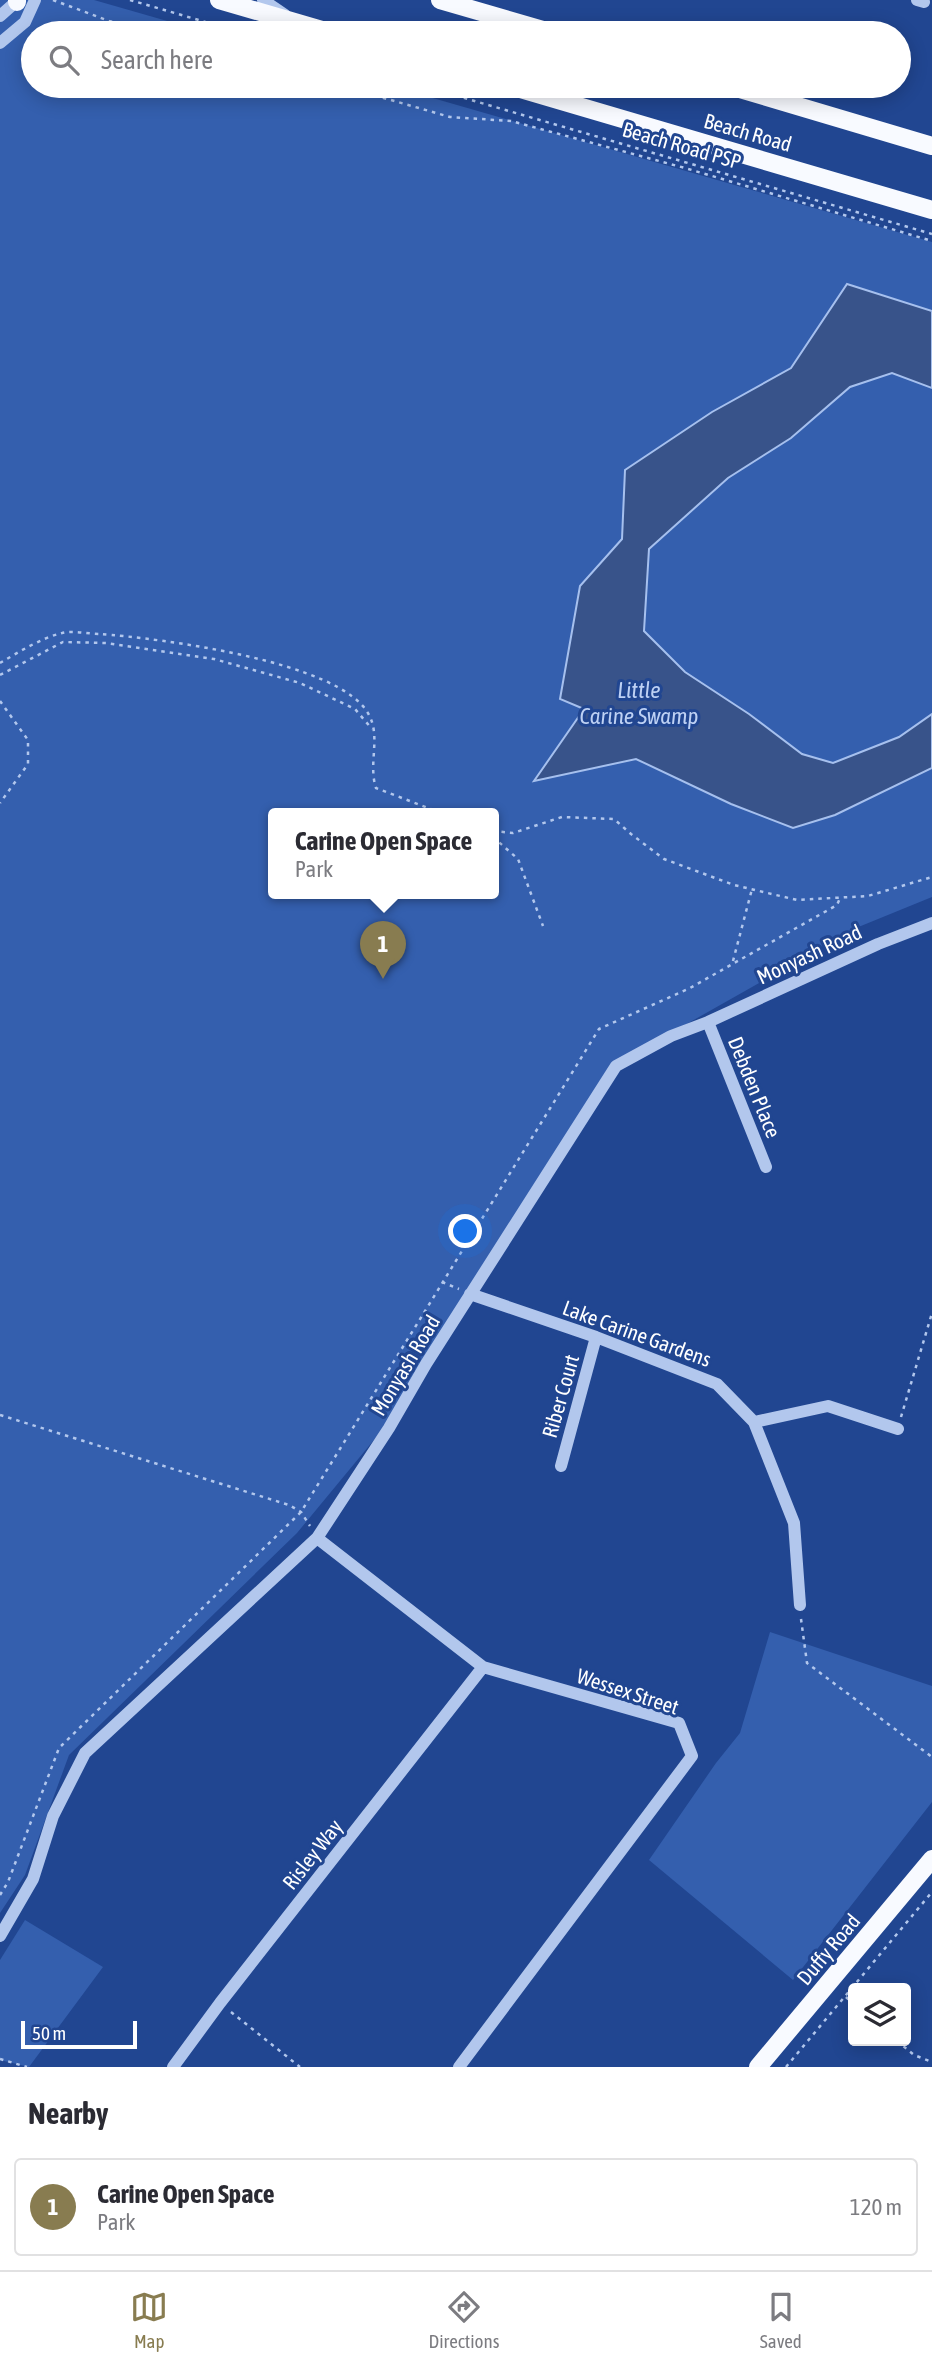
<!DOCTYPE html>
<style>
body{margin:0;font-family:"Asap Condensed",sans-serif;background:#f7f7f7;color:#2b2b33}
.controls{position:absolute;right:21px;bottom:21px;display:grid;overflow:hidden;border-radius:7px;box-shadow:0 4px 18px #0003}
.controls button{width:63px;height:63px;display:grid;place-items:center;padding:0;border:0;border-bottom:2px solid #e1e1e2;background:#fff;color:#2b2b33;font:35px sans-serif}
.scale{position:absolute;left:21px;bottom:18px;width:116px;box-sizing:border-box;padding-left:7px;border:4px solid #fff;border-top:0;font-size:19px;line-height:24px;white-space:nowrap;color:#fff;-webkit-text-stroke:5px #214691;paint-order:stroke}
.you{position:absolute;left:466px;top:1232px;width:24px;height:24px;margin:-18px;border:5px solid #fff;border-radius:50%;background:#1a73e8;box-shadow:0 0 0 10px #1a73e833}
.badge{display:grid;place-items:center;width:46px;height:46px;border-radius:50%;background:#887c50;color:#fff;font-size:23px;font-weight:700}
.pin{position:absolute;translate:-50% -58px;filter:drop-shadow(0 2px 4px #0008)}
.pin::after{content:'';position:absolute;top:37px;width:24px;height:21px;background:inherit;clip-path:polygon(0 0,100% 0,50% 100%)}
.popup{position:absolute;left:268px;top:808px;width:231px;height:91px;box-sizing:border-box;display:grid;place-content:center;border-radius:7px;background:#fff;filter:drop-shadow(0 2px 5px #0005);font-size:23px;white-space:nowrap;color:#7c7c81}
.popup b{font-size:26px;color:#2b2b33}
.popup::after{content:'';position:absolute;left:50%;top:100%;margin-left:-14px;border:14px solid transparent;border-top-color:#fff}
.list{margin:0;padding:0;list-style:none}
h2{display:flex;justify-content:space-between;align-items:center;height:91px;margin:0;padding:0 28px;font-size:30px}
h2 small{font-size:23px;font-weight:400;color:#7c7c81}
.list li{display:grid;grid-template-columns:46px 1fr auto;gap:21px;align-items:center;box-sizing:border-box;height:98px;margin:0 14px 14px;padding:0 14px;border:2px solid #e1e1e2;border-radius:7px}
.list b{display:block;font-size:26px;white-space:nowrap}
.list p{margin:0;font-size:23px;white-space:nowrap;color:#7c7c81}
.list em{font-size:23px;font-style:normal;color:#7c7c81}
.icon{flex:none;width:38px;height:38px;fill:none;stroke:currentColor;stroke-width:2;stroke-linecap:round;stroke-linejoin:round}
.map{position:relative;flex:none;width:932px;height:2067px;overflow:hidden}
.search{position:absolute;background:#fff;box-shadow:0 4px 18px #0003;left:21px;right:21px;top:21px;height:77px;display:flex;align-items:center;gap:18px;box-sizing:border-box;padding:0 24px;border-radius:38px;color:#7c7c81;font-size:26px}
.sheet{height:203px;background:#fff}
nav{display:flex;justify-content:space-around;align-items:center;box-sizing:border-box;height:98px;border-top:2px solid #e1e1e2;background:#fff;font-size:19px;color:#7c7c81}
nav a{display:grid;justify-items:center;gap:4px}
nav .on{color:#887c50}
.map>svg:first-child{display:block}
</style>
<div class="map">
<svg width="932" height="2067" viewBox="0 0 932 2067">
<rect width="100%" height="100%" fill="#214691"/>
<!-- green -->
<path fill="#345fae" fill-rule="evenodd" d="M0,0H94L209,33H33V86H391L932,242V897L856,928L609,1068L378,1435L297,1533L69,1755L25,1875L0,1913ZM273,813H493V893H273Z
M770,1632L932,1686V1802L793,1980L649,1860L716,1763L740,1733Z
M25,1920L103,1967L29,2067L0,2060V1960Z"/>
<!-- water -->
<path fill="#38538a" stroke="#a6c0ee" stroke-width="2" d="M847,284L932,311V388L892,373L850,387L791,438L728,478L649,549L644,631L685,672L749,714L802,754L833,763L899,737L932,714V768L835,815L793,828L731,804L636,759L534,781L584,709L560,699L580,586L622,539L625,470L712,412L791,368Z"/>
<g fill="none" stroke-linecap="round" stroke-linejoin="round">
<!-- path -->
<path stroke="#b2c7ed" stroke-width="2.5" stroke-dasharray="3.5 5" stroke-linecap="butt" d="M53,0L109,21L156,33
M130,0L243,33
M565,23L599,33
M342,86L450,117L511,121L685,168L932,241
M423,86L932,234
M0,663C19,652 41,638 62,633C73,630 88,634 100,634C156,638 342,661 369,715C381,737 368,764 376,788L441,813
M0,675L63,642L106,643L214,659L300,683L355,709L372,729
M0,701L28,740V764L0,803
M493,831L513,833L562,817L614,819L631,834L664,859L734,885L797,900L868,896L932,877
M493,837L518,859L543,926
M733,961L752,889
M442,1282L459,1289
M0,1415L289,1505L301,1512L310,1526
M901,1417L932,1313
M801,1619L807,1663L932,1757
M0,1895L8,1882L59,1748L301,1512L599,1029L690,988L837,905L840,898
M846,1997L853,2004
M231,2012L300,2067
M897,2041L914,2055L932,2062
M0,2059L27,2067
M786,2067L932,1892"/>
<!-- minor -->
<path stroke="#b2c7ed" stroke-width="12" d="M263,0L285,15
M917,0L924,2
M0,16L18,0
M0,43L25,22L35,0
M708,1022L766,1167
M470,1294L596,1337L717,1384L754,1422L794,1523L800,1605
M754,1422L828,1406L898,1429
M561,1466L596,1337
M317,1538L483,1667L679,1723L692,1756L459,2067
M0,1936L33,1879L53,1816L85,1753L317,1538L389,1428L426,1364L616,1066L671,1036L708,1022L878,944L932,923
M173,2067L220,2003L483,1667"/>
<!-- major -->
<path stroke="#f8faff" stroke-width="18" d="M17,0V2
M219,0L332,33
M440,0L553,33
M510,86L932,210
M730,86L932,146
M758,2067L932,1859"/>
</g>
<g text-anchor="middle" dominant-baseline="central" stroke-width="6" stroke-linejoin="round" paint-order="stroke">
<!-- street labels -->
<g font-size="21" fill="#fff" stroke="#214691">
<text transform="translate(748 132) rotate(16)">Beach Road</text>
<text transform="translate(682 145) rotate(16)">Beach Road PSP</text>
<text transform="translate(809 954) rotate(-25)">Monyash Road</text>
<text transform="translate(755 1087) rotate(68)">Debden Place</text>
<text transform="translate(637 1333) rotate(20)">Lake Carine Gardens</text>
<text transform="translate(405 1365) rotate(-59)">Monyash Road</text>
<text transform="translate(560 1396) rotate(-74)">Riber Court</text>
<text transform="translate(628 1691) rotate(18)">Wessex Street</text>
<text transform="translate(312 1854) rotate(-52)">Risley Way</text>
<text transform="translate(828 1949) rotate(-50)">Duffy Road</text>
</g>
<!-- water labels -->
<g font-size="23" font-style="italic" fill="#bed1f4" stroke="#214691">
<text x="639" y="690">Little<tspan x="639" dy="26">Carine Swamp</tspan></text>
</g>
</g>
</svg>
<div class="controls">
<button><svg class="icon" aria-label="layers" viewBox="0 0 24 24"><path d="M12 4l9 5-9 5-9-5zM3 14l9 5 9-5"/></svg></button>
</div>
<div class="scale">50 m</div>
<div class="you"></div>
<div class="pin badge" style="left:383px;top:979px">1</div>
<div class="popup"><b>Carine Open Space</b>Park</div>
<div class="search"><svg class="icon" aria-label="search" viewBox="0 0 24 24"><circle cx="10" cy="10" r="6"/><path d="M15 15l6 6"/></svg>Search here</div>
</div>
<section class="sheet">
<h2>Nearby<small></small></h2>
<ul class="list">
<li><span class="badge">1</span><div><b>Carine Open Space</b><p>Park</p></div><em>120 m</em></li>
</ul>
</section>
<nav>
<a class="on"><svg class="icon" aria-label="map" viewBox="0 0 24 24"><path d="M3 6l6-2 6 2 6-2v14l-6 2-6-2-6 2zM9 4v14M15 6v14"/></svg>Map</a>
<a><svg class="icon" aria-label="directions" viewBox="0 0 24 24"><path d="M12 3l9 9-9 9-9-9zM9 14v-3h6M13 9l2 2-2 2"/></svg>Directions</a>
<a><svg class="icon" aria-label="saved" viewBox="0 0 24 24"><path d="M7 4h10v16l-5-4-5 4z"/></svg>Saved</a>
</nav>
